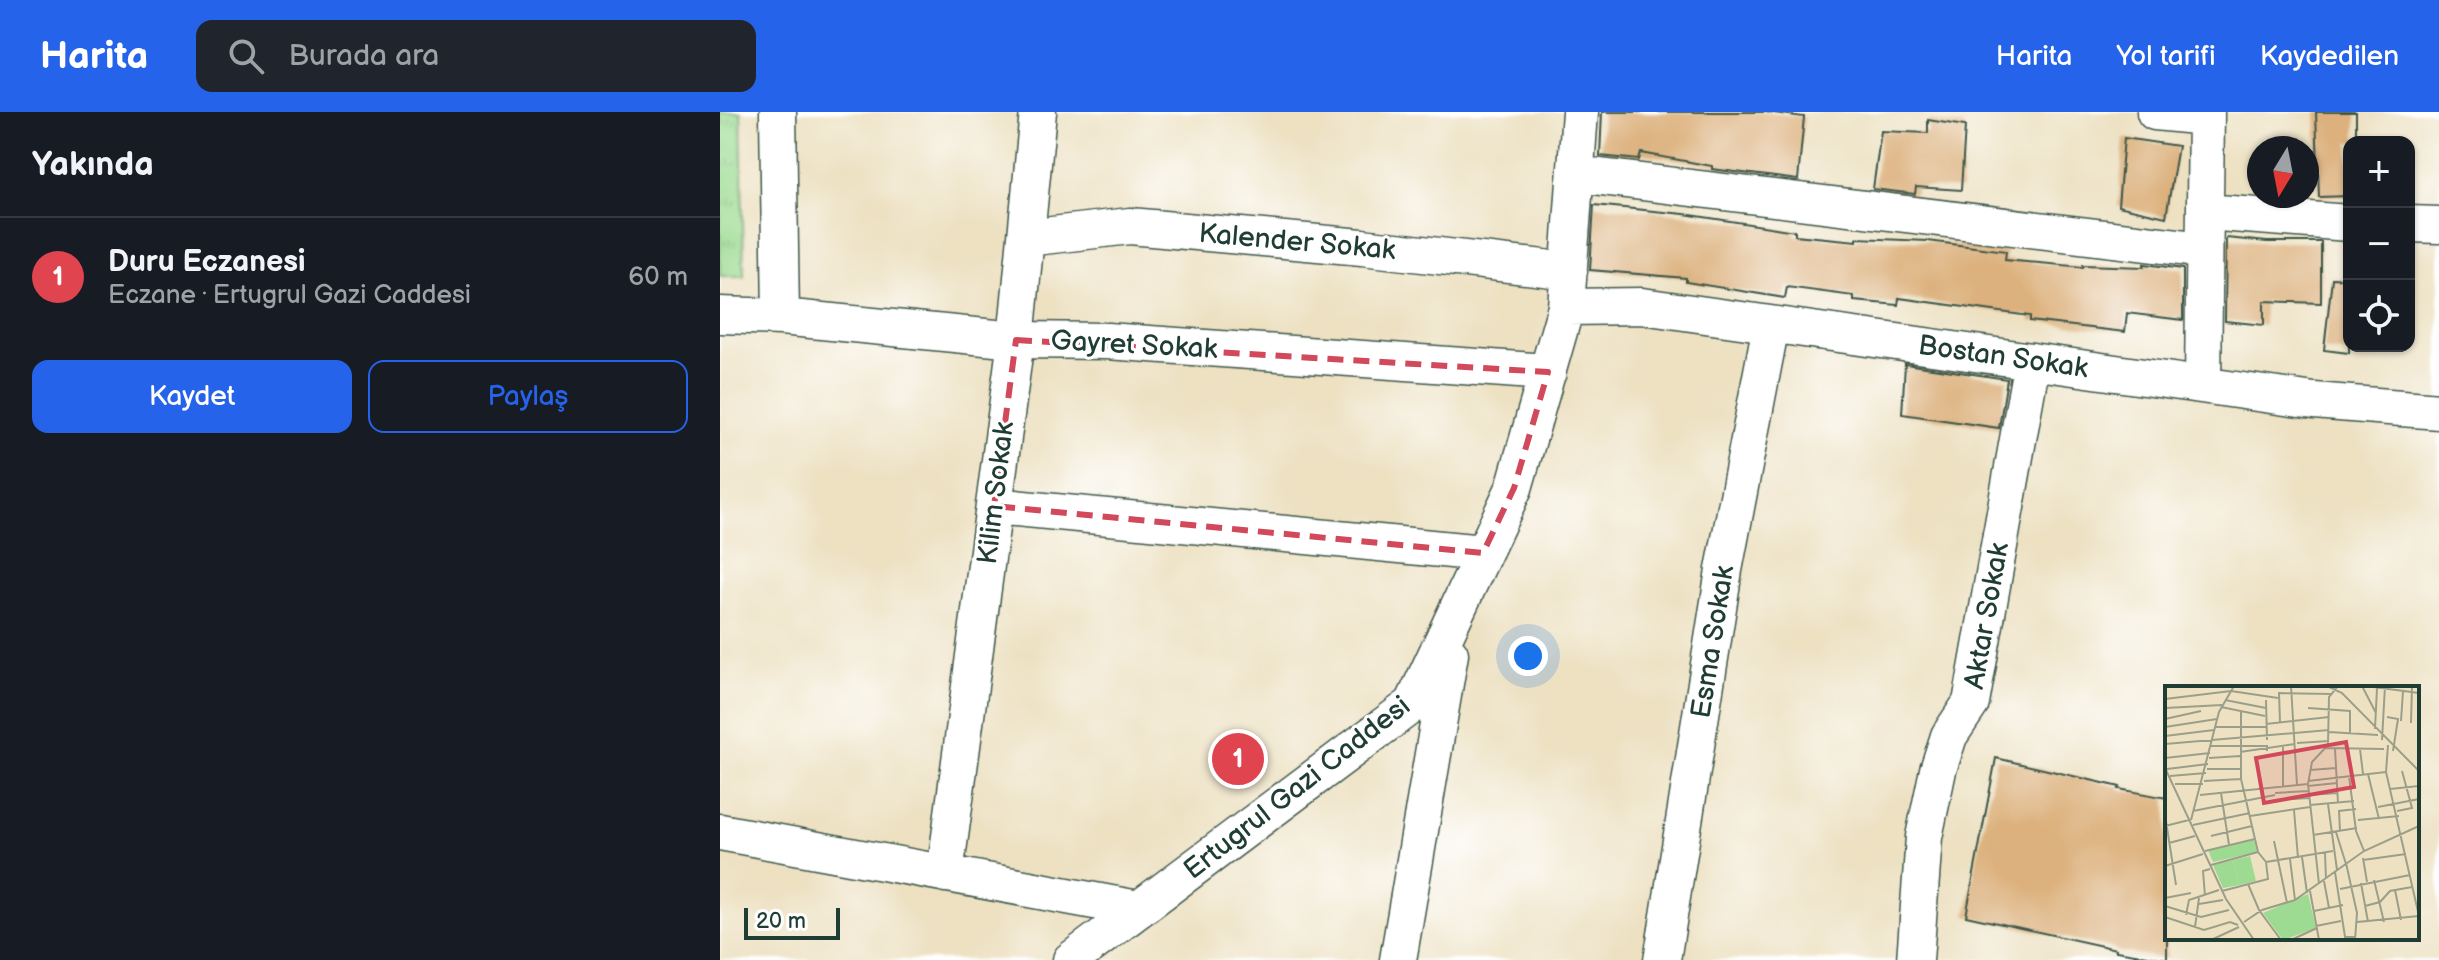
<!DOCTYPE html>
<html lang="tr">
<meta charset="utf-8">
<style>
body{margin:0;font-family:"Balsamiq Sans",sans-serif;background:#20242c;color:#f1f3f6}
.controls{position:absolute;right:24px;top:24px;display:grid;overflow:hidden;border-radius:16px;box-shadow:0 2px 6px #0004}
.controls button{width:72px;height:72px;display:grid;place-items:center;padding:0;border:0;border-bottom:2px solid #363941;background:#171b24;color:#f1f3f6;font:40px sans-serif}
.compass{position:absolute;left:1527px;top:24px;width:72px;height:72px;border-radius:50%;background:#171b24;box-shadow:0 2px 6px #0004;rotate:190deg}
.scale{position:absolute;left:24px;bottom:20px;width:96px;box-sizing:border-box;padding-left:8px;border:4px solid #1f3d34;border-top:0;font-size:22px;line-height:28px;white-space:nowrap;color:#1f3d34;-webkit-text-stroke:6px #fff;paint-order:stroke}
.you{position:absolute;left:808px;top:544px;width:28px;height:28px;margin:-20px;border:6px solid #fff;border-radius:50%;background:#1a73e8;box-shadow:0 0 0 12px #1a73e833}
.badge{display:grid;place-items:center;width:52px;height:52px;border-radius:50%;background:#2563eb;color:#fff;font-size:26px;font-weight:700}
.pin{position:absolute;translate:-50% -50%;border:4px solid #fff;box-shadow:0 2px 8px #0006}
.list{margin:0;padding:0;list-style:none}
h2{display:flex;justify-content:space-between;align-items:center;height:104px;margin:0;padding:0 32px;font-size:34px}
h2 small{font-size:26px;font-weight:400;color:#9ea1a6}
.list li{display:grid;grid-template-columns:52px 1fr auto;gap:24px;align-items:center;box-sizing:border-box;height:120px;padding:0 32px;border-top:2px solid #363941}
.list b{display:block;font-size:30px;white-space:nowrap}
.list p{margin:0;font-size:26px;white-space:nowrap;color:#9ea1a6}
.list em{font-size:26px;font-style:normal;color:#9ea1a6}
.actions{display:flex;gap:16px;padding:24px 32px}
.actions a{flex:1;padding:18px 0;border:2px solid #2563eb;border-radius:16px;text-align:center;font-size:28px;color:#2563eb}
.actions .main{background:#2563eb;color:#fff}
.icon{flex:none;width:44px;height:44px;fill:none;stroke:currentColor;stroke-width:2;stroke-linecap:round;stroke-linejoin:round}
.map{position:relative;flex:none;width:1719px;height:848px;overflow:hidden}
header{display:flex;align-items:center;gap:48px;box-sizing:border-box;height:112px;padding:0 40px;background:#2563eb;color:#fff}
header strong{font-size:38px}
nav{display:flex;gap:44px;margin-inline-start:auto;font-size:28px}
.search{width:560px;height:72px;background:#20242c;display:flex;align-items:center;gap:20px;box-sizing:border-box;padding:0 28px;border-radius:16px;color:#9ea1a6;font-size:30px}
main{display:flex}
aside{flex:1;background:#171b24}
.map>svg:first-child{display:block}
</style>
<header>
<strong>Harita</strong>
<div class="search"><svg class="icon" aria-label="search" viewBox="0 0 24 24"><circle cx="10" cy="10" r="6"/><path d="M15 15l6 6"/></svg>Burada ara</div>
<nav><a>Harita</a><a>Yol tarifi</a><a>Kaydedilen</a></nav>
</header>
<main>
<aside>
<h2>Yakında<small></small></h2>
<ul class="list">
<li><span class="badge" style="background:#e0444e">1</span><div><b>Duru Eczanesi</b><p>Eczane · Ertugrul Gazi Caddesi</p></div><em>60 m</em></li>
</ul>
<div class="actions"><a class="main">Kaydet</a><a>Paylaş</a></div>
</aside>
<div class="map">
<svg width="1719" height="848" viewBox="0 0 1719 848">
<defs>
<pattern id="park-tufts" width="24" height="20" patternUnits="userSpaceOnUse" patternTransform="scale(2)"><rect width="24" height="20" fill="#9cdb91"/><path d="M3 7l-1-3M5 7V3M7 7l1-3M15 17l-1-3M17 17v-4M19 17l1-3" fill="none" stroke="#86bd7e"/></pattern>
</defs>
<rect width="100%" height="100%" fill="#fff"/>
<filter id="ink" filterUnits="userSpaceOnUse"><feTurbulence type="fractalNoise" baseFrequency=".0125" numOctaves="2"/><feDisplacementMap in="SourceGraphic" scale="16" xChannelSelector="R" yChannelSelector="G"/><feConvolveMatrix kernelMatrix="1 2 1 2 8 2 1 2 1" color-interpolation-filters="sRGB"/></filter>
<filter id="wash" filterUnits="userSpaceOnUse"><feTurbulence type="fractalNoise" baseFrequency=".006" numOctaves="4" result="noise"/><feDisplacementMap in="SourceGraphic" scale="32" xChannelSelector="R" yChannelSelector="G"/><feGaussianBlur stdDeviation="1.8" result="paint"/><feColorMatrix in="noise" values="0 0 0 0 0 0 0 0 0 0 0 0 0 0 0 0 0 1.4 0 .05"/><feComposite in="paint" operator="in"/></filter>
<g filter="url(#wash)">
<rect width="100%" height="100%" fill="#ede1c2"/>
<!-- park -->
<path fill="url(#park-tufts)" stroke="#5e8c62" stroke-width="2" d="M0,0H21L24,164H0Z"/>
<g id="blocks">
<!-- building -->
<path fill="#dcb17d" d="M882,0H1045L1084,5L1078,68L992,57V54L921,41L919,48L880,44Z
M1596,0H1636V30H1629V84L1599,85Z
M1208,8L1245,14L1241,78L1196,75L1195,82L1153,77L1161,19L1208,21Z
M1404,26L1458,34L1446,105L1398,94Z
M874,93L964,102L1075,119V123L1137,129V126L1208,129L1286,139L1285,148L1363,155V153L1424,155V152L1463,157V208L1407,201L1405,220L1310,209V204L1179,186L1178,193L1134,189V184L1067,175L1065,186L966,170V166L870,158Z
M1506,126L1547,130H1601V191L1544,189V213L1505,209Z
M1612,166L1629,167V241L1604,238Z
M1185,252L1287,267L1279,316L1182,302Z
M1276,646L1400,675L1399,677L1447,686V847L1396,839V837L1246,804Z"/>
</g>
</g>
<g filter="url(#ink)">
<use href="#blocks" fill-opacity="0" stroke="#3e5649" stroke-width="2"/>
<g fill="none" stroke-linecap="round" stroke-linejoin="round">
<!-- street casing -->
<g stroke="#3e5649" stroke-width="39">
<path id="street" d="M58,0L61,205
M1435,0L1486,5
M856,62L1484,138
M1485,100L1629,111
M1689,112L1719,113
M306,126L410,114L642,135L849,159
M846,195L922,194L1594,289L1719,299
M0,203L61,205L296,228L387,229L828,260
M1483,273L1486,0
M274,394L763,441
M0,720L418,797
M225,762L296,228L318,0
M351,848L693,592L794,376L846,195L860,0
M678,848L730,542
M942,848L1004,458L1051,213
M1195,848L1204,725L1218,658L1229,624L1251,591L1312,249"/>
</g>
<!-- street -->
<use href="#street" stroke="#fff" stroke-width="36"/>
</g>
</g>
<!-- marked area -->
<path fill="none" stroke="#d1495b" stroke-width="6" stroke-dasharray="16 10" stroke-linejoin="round" d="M296,228L828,260L794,376L763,441L274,394Z"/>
<g text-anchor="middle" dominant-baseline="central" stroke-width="6" stroke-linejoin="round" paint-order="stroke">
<!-- street labels -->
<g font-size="28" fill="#1f3d34" stroke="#fff">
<text transform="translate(577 130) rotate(5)">Kalender Sokak</text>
<text transform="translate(414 233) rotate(3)">Gayret Sokak</text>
<text transform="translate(1283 245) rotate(8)">Bostan Sokak</text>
<text transform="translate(276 381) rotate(-83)">Kilim Sokak</text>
<text transform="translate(1267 504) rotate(-80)">Aktar Sokak</text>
<text transform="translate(993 530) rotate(-81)">Esma Sokak</text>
<text transform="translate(577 676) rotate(-38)">Ertugrul Gazi Caddesi</text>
</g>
</g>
<!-- overview -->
<g transform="translate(1445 574)">
<rect width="254" height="254" fill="#ede1c2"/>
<path d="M89,154L92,166L48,176L43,164ZM68,174L74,199L58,202L48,179Z" fill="#9cdb91"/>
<path d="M143,208L151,242L118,254L98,227Z" fill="#9cdb91"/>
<path d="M85,170L91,195L74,199L68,174Z" fill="#9cdb91"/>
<path fill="none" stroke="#9b9f89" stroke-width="2" d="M126,0L132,99M162,0L177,7L254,85M197,0L211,27M201,0L254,7M0,13L66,5L113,12M60,14L101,22M101,14L102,54M56,21L100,30M0,22L57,19M143,22L185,25V48M76,26V93L93,166L101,176M222,31L233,33L228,65M0,33L36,25M236,35L238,5M115,36L114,7L166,8M246,37L247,0M101,38L164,31M0,41L52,33M50,41H101M210,43L212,2M164,46L213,49M0,50L49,44M217,54L220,0M132,57L164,55M0,58L164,44M223,59L221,86L254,230M46,60H102V65M118,60V100M160,62L219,63M170,63L173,117M195,63L198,88M75,66L130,58M0,72L45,67M44,72L75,70M0,82L61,213L89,254M2,83L43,78M42,83H76M145,84L171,82M203,88L214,133M5,90L41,87M184,90L191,145L199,165M39,95L76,93M143,95L221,86M10,98H38M143,100L172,97M225,103L254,100M56,107L64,159M110,107L144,105M35,109L143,98M144,109L173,107M111,114L144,112M163,118L172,184M145,119L189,115M213,121L254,113M129,124L133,172M28,125L110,109M232,125L247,122L237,85M0,129L11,199M85,130L145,121M26,134L54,26L69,0M193,134L234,130M28,139L85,127M0,140L24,134M175,145L174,125L191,123M171,146L181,178M148,149L192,142M46,150L87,140M109,155L122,217M4,157L30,150M40,165L90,153M160,167L161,193M137,171L142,207M198,172L202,196M125,173L130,214M198,174L241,168M101,176L168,165M181,177L192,227L190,254M46,179L93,166M0,180L38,168M170,186L180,251H190M209,194L219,236M159,195L164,222M196,197L203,236M83,198L94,224L116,254M154,198L143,98L147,76L163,59L164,11L173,0M175,203L245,189M230,204L236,234M57,205L103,193L101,176M145,205L154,254M40,210L38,185L45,183M0,212L26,207M34,218L58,214M0,220L36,231L64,224M200,220L215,216L225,205L247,201M149,225L178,219M21,229L24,214L54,204M0,231L39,244L65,236L73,239M79,236L97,224L130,214L199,165L254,140M192,236L254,230M151,240L176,235M30,241L34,212M46,254L74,241M126,254L152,242"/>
<path fill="#d1495b" fill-opacity="0.15" stroke="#d1495b" stroke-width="4" d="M181,56L189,101L99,117L91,72Z"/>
<rect width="254" height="254" fill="none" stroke="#1f3d34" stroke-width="4"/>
</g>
</svg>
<div class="controls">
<button>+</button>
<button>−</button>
<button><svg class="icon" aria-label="locate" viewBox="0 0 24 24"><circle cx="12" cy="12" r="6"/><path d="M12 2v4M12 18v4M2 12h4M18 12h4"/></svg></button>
</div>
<svg class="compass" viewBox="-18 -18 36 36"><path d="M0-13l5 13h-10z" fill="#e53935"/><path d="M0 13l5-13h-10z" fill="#9ea1a6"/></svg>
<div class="scale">20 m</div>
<div class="you"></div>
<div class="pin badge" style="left:518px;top:647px;background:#e0444e">1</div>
</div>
</main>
